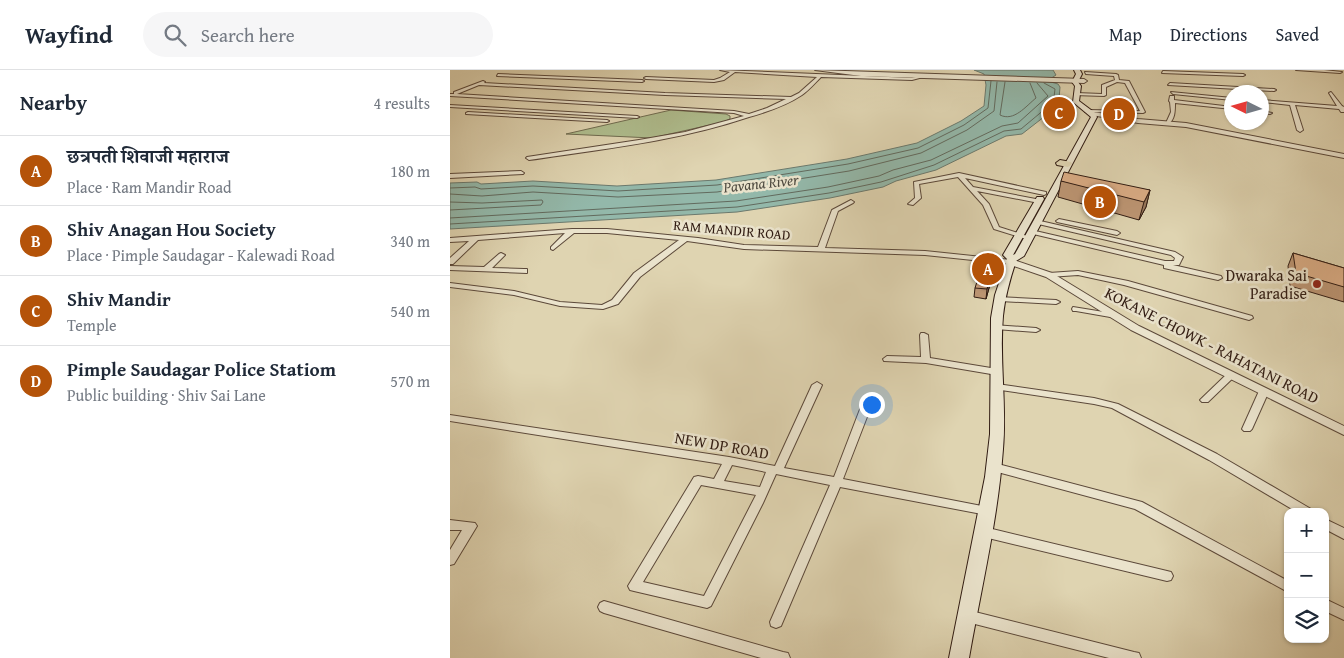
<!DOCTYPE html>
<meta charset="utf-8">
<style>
body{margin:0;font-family:"Gentium Book Plus","Noto Serif Devanagari",serif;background:#f6f6f7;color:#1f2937}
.controls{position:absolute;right:15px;bottom:15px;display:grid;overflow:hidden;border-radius:10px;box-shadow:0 1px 4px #0004}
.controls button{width:45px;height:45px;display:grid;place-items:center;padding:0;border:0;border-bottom:1px solid #e0e1e3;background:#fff;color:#1f2937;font:25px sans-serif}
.compass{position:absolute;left:774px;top:15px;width:45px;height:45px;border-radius:50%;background:#fff;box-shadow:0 1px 4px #0004;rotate:275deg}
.you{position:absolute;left:421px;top:334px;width:18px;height:18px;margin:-12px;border:4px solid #fff;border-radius:50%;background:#1a73e8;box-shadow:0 0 0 8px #1a73e833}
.badge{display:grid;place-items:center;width:32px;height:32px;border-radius:50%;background:#b45309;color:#fff;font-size:16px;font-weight:700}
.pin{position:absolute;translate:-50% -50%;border:2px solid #fff;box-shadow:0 1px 5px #0006}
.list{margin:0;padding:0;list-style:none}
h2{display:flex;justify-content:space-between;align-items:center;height:65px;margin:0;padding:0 20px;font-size:21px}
h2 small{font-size:16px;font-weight:400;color:#747a83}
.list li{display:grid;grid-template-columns:32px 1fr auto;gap:15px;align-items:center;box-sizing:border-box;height:70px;padding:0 20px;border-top:1px solid #e0e1e3}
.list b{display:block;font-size:19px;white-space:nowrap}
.list p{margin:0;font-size:16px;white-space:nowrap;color:#747a83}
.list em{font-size:16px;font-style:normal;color:#747a83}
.icon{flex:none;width:28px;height:28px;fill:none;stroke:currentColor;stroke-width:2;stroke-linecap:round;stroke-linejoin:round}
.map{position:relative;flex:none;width:894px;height:588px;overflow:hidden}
header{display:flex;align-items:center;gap:30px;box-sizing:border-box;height:70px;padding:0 25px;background:#fff;border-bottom:1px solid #e0e1e3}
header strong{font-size:24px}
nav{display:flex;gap:28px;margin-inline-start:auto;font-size:18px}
.search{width:350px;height:45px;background:#f6f6f7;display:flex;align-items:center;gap:12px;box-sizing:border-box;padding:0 18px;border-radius:28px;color:#747a83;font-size:19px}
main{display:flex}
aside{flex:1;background:#fff}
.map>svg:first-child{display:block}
</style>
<header>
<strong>Wayfind</strong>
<div class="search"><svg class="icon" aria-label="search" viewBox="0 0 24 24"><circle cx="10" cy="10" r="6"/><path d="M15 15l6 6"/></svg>Search here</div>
<nav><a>Map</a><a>Directions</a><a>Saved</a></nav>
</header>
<main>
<aside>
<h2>Nearby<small>4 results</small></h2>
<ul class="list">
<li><span class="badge">A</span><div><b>छत्रपती शिवाजी महाराज</b><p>Place · Ram Mandir Road</p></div><em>180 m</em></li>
<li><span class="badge">B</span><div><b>Shiv Anagan Hou Society</b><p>Place · Pimple Saudagar - Kalewadi Road</p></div><em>340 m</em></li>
<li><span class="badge">C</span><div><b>Shiv Mandir</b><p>Temple</p></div><em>540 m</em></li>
<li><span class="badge">D</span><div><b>Pimple Saudagar Police Statiom</b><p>Public building · Shiv Sai Lane</p></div><em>570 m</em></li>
</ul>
</aside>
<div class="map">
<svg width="894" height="588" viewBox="0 0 894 588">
<rect width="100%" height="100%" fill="#dfd4b1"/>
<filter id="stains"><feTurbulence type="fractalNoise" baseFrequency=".004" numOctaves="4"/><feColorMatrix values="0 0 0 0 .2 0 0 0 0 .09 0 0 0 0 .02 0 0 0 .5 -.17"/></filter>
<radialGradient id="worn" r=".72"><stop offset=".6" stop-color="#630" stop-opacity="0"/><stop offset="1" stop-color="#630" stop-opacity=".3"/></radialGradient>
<!-- green -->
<path fill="#afbd8e" stroke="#706c50" d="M221,40L276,44L280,46V49L273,52L202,68L116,64Z"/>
<!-- water -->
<path fill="#93b8aa" stroke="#6b796d" d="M524,0H603L606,5L597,11L608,14L610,17L609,29L599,43L572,64L556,66L486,100L446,111L433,117L380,128L287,142L0,159V113L27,112L31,114L83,111L167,116L266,110L397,89L467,73L511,51L534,36L536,15L534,4Z"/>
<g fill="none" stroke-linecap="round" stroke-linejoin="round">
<!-- shore -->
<path stroke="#626a5e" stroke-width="1" d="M555,12L550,45C564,52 576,36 586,28L580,13
M0,118L25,117L31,119L83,116L168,121L267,115L398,94L468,78L514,55L538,38L541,11
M0,124L32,126L83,122L168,127L267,122L399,101L471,83L517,60L544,41L547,12
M0,132L32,133L92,130L93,132L91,135L0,140
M0,148L286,131L378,117L429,106L443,100L481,90L552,56L568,53L598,26L587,13
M0,154L287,137L379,123L431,112L484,95L554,61L571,59L595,39L604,27L605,19L594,13"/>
<!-- minor casing -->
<g stroke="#5c493a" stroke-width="2">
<path id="minor" d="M270,0L462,8L475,5L477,6L462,10L371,7C365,13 359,20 352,25C337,35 317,42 299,47C228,71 153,79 79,90L76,88L77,87L189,70L235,62L294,46L284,43L0,26V24H4V22L33,11L35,12L34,13L215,23L341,27L349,23L367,7L285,2L274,10L264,12L196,9L194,8L196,7L264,10L270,8L280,2ZM29,15L215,25L336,29L317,38L299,44L284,41L7,24Z
M846,0H874L892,2L890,3Z
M713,1L793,4L795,5L793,6L712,3Z
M635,2L666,4L668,5L669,10L679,11L695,42L693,43L635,42V40H637L690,41L675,13L667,12L656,17V25L654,26L624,25L626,23L652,24V15L665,10L664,6L636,4Z
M48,4L192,10L194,11L192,12L47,6Z
M720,13L824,19L826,20L824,21L718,15Z
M721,22L782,28V30L723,24Z
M881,22L892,36L894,37V42H891L889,39L845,35L853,60L850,62L847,60L840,35L812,32V30L887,36L879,23Z
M720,26H724V30L782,37V39L725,33C725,41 725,50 718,54L716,53L721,42L720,32L719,31Z
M0,35L187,46L189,47L187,48L0,37Z
M812,41L822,43L820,44L812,43Z
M18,42L157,50L159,51L157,52L16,44V43Z
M71,101L74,103L73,104L0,108V104Z
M509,103L596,122V124L594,125L515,108L523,117L591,130L592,131L589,133L527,121L539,134L549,157L577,166V168H573L544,159L533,135L508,107L469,114L471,128L463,135L458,134L465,128L464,112Z
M401,130L404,132L403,133L388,141L375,178L475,181L561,190L565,192L561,194L475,185L294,179L237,171L190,207L168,234L153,239L110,236L64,225L0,217V213L64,221L110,232L152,235L162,230L184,203L229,170L157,163H124L103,180L101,179V177L115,163L28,170L3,194H0V188L19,171L0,172V168L122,159H157L248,168L294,175L368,177L382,140Z
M609,149L667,161L670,163L667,165L607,152L606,151Z
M586,150L725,182L733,187L729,195H723L771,206L772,208L768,210L714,198V195L579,163L578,162L581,160L715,191H724L725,188L721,185L584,153V151Z
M51,183L55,185L42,198L74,199H77V203L0,200V196L34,197L49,184Z
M628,201L678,211L802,246L803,248L799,250L674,215L628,205L599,207L595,205L599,203Z
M547,227L606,230L610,232L606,234L550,231H547L546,229Z
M623,237L666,244L670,246L666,248L626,241H623L622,239Z
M543,255L586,258L590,260L586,262L546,259L542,257Z
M471,263H474L478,265L480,288L547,299L551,302L547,305L476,293L434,291L433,289L437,286L471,287L470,265Z
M781,302L784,303L785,305L784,307L758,332H752L750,330L752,328L778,303Z
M367,312L372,315L334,398L384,407L412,334L417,331L422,334L393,409L537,437L541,438L543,441L541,444L537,445L390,417L331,556L326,558L321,556L320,552L380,415L326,404L313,433L261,536L257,538L184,521L180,520L178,516L244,407L248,406L264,409L272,394L0,351V345L279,387L325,396L362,315ZM282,395L316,402L310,417L274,411ZM251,415L306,425L254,526L193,512Z
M547,314L644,328L668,334L767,384L861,439L862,442H847L759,390L662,338L644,334L544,319L542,317L544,315Z
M814,318L819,321L802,359L800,361H794L792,359L809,321Z
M544,393L692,432L838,511V522L685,439L540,400L539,397L540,394Z
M875,449L894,458V469L875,459Z
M0,450L25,453L27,456L4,494L0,495V480L12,460H0Z
M534,457L717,501L721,502L723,506L721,510L717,511L534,467L530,465L528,462L530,459Z
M875,529L894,538V550L875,541Z
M154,531L333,582L338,583L340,588H311L154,543L150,541L148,537L150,533Z
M517,540L684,582L689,583L691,588H659L517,552L512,550L511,546L512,542Z"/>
</g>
<!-- tertiary casing -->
<g stroke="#5c493a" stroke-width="2">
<path id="tertiary" d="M365,0L634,9L637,11L634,13L411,6Z
M643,42L688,49L736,53L894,84V88L736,57L688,53L641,45V43Z
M561,189L602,203L689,256L894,356V365L681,260L596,207L558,194V190Z"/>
</g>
<!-- secondary casing -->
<g stroke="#301b12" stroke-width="2">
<path id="secondary" d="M624,0H630L632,4L628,12L631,16L629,31L645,43L647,47L574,186L566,191C560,209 555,227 553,246C549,290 557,334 553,379C548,449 531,519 519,588H499L535,407L540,364L541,248L545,225L557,189L553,185L587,127H593L594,129L563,185L565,184L641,47L623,32L625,16L622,12L626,4Z"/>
</g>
<!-- primary casing -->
<g stroke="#301b12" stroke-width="2">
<path id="primary" d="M610,90L621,92L622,94L618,97L607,95L606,93Z"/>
</g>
<!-- minor -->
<use href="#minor" fill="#eae3cc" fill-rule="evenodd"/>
<!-- tertiary -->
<use href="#tertiary" fill="#eae3cc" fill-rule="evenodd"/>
<!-- secondary -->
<use href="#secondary" fill="#eae3cc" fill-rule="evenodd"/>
<!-- primary -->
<use href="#primary" fill="#dfd4b1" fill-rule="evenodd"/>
</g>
<!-- wall -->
<path fill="#bc9573" stroke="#301b12" d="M611,111L700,120L696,137L689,150L608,127Z
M843,183L894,198V232L840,216L838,196Z
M543,197L542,207L536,229L524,227L525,218Z"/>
<!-- shaded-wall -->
<path fill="#99795e" stroke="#301b12" d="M700,120L696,137L689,150L694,132Z
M543,197L542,207L536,229L537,219Z"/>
<!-- building -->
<path fill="#dbad86" stroke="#301b12" d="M614,102L700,120L694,132L611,111Z
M843,183L894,198V217L846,203Z
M532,196L543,197L537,219L525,218Z"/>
<!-- markers -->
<circle fill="#8f2418" stroke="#eae3cc" stroke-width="2" cx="867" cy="214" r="5"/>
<g text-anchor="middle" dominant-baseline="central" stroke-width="5" stroke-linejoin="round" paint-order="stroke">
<!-- far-street labels -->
<g font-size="14" fill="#301b12" stroke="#eae3cc">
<text transform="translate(282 160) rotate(5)">RAM MANDIR ROAD</text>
</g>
<!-- far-water labels -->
<g font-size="15" font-style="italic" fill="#4e4a40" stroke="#eae3cc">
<text transform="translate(311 113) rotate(-6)">Pavana River</text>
</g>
<!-- poi labels -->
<g font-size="16" fill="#301b12" stroke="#eae3cc" text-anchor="end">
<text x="857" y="205">Dwaraka Sai<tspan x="857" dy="18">Paradise</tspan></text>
</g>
<!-- street labels -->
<g font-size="16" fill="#301b12" stroke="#eae3cc">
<text transform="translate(762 275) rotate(27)">KOKANE CHOWK - RAHATANI ROAD</text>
<text transform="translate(272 375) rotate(10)">NEW DP ROAD</text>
</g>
</g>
<rect width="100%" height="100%" filter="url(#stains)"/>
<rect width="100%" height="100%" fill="url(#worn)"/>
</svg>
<div class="controls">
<button>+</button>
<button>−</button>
<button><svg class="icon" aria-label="layers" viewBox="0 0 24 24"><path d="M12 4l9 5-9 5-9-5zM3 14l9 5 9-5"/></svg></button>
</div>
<svg class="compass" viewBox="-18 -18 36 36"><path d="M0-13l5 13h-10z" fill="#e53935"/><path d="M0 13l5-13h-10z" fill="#747a83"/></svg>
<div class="you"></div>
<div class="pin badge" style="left:538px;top:199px">A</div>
<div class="pin badge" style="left:650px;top:132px">B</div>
<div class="pin badge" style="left:609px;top:43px">C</div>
<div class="pin badge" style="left:669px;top:44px">D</div>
</div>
</main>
